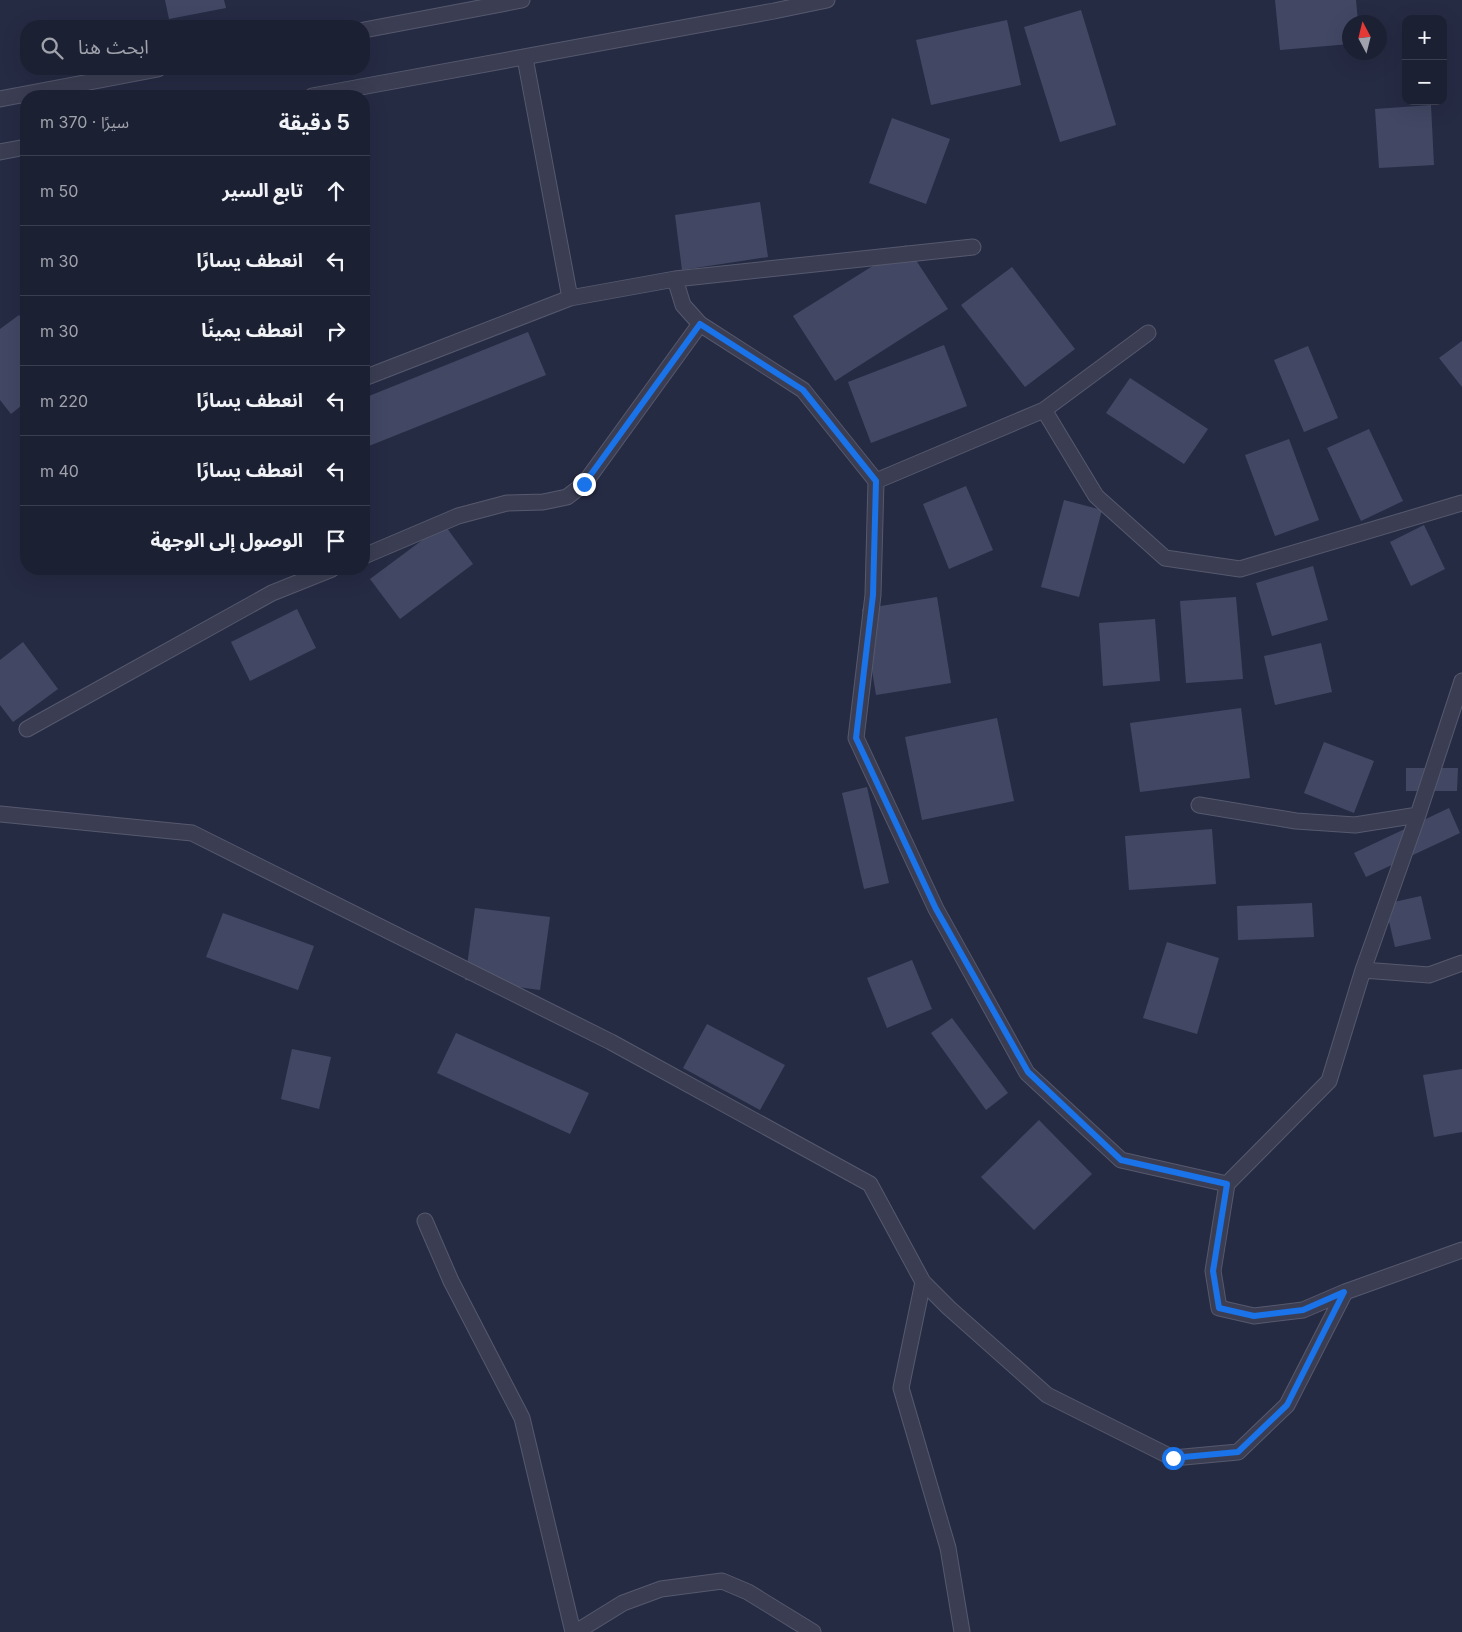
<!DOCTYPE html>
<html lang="ar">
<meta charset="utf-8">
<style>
body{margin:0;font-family:Inter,"Noto Sans Arabic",sans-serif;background:#292d3f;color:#f1f3f6;direction:rtl}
.controls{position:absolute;right:15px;top:15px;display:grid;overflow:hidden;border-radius:10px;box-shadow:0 5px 20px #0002}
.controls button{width:45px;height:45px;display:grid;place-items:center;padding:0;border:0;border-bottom:1px solid #3a3e4e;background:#1c2033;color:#f1f3f6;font:25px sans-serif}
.compass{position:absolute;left:1342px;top:15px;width:45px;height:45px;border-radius:50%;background:#1c2033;box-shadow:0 5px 20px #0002;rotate:353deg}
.stop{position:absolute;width:15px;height:15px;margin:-11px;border:4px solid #1a73e8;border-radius:50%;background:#fff}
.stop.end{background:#1a73e8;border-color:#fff;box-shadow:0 1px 5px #0008}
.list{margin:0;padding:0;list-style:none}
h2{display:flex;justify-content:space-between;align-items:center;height:65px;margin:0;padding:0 20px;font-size:21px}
h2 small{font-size:16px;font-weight:400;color:#a0a3ac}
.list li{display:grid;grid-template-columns:32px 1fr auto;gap:15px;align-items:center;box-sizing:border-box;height:70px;padding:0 20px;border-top:1px solid #3a3e4e}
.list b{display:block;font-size:19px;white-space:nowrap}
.list em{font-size:16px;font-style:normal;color:#a0a3ac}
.icon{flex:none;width:28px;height:28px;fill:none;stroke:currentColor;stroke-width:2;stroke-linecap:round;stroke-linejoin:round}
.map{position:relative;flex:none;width:1462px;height:1632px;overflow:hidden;direction:ltr}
.search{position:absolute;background:#1c2033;box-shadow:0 5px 20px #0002;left:20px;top:20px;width:350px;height:55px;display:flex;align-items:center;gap:12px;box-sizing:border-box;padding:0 18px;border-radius:20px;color:#a0a3ac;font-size:19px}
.panel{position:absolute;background:#1c2033;box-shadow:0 5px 20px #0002;left:20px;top:90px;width:350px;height:485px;border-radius:20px;direction:rtl}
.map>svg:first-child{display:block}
</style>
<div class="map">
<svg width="1462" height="1632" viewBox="0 0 1462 1632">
<rect width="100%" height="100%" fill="#262b44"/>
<!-- building -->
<path fill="#424864" d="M165,0H224L226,8L169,19Z
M1275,0H1356L1358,22H1350V44L1280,50Z
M1081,10L1116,125L1060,142L1024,27Z
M1007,20L1021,85L931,105L916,40Z
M1431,105L1434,165L1379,168L1375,109Z
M892,118L950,139L926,204L869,183Z
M760,202L768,257L682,270L675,215Z
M906,245L948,309L835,381L793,316Z
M1012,267L1075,349L1025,387L961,305Z
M19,315L26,325V402L11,414L0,400V329Z
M528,332L546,375L364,448V398Z
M1462,341V387L1439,358Z
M944,345L967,406L871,443L848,382Z
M1308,346L1338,418L1304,432L1274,360Z
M1130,378L1208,429L1184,464L1106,413Z
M1369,429L1403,501L1361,521L1327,448Z
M1289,439L1319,520L1275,536L1245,455Z
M966,486L993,550L949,569L923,504Z
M1064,500L1102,510L1079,597L1041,587Z
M444,524L473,564L400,619L370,579Z
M1424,525L1445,569L1411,586L1390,542Z
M1313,566L1328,620L1272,636L1256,583Z
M937,597L951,683L876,695L862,609Z
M1236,597L1243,679L1186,683L1180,601Z
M297,609L316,648L250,681L231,642Z
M1155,619L1160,681L1103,686L1099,623Z
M23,642L58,689L13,722L0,705V660Z
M1321,643L1332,692L1275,705L1264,656Z
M1241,708L1250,778L1140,792L1130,723Z
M997,718L1014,801L922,820L905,737Z
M1324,742L1374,761L1354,813L1304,793Z
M1406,768H1458L1457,791H1406Z
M867,787L889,883L864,889L842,793Z
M1449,808L1460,833L1366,877L1354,853Z
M1212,829L1216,884L1129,890L1125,836Z
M1421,896L1431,939L1395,947L1385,904Z
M1312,903L1314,937L1238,940L1237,906Z
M475,908L550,917L540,990L465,980Z
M223,913L314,946L298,990L206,957Z
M1167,942L1219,958L1197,1034L1143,1018Z
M912,960L932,1009L887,1028L867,978Z
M952,1018L1008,1093L986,1110L931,1033Z
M707,1024L785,1065L760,1110L683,1068Z
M456,1033L589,1093L570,1134L437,1073Z
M292,1049L331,1057L319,1109L281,1099Z
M1462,1069V1132L1434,1137L1423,1075Z
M1039,1120L1092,1174L1034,1230L981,1177Z"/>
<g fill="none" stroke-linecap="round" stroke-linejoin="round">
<!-- minor casing -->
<g stroke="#56596e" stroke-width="17">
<path id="minor" d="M525,58L570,298
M675,279L683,305L700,324L803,390L876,481L873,595L856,738L936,909L1027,1073L1121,1160L1227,1184L1329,1081L1363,970L1418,815L1462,681
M364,378L570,298L675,279L973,247
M1044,410L1096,496L1165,558L1240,569L1462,503
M876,481L1044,410L1148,333
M364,556L458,516L507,503L543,502L567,497L584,484L700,324
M27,729L272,593L332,569
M1199,805L1296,821L1355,825L1418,815
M0,814L192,833L611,1042L870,1184L923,1282L949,1308L1047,1395L1173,1458L1238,1452L1287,1405L1345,1292
M1363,970L1429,975L1462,963
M1227,1184L1213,1271L1219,1308L1254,1316L1303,1310L1345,1292L1462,1250
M425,1221L451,1281L522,1418L573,1632
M923,1282L901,1388L948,1548L962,1632
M576,1632L623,1603L661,1589L722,1581L748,1592L813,1632"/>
</g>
<!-- tertiary casing -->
<g stroke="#56596e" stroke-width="17">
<path id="tertiary" d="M364,30L522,0
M312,96L774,11L827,0
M0,99L158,69
M0,152L26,147"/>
</g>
<!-- minor -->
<use href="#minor" stroke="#3b3e53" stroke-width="15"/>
<!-- tertiary -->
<use href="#tertiary" stroke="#3b3e53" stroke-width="15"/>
</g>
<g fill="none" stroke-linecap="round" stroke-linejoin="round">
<!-- route -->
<path stroke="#1a73e8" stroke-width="6" d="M584,484L700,324L803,390L876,481L873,595L856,738L936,909L1028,1072L1121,1160L1227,1184L1213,1271L1219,1308L1254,1316L1303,1310L1344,1292L1287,1405L1238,1452L1173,1458"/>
</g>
</svg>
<div class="controls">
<button>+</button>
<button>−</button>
</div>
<svg class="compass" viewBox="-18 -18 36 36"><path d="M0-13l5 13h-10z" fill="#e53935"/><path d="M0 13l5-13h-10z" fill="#a0a3ac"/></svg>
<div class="stop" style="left:1173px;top:1458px"></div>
<div class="stop end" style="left:584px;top:484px"></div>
<div class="search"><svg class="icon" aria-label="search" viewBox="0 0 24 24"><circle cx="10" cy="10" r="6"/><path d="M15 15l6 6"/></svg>ابحث هنا</div>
<section class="panel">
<h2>5 دقيقة<small>سيرًا · 370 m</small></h2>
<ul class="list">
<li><svg class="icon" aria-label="ahead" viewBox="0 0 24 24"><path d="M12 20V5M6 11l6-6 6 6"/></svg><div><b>تابع السير</b></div><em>50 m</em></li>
<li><svg class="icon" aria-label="left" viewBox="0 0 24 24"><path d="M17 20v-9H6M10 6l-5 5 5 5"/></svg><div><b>انعطف يسارًا</b></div><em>30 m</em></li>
<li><svg class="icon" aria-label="right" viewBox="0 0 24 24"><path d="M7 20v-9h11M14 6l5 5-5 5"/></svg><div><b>انعطف يمينًا</b></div><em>30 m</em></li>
<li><svg class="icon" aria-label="left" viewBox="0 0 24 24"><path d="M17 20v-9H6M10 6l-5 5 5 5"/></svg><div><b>انعطف يسارًا</b></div><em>220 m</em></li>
<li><svg class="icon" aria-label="left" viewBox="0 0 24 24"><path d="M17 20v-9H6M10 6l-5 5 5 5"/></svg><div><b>انعطف يسارًا</b></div><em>40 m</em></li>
<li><svg class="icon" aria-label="arrive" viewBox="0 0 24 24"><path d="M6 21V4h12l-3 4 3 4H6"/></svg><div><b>الوصول إلى الوجهة</b></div></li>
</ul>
</section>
</div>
